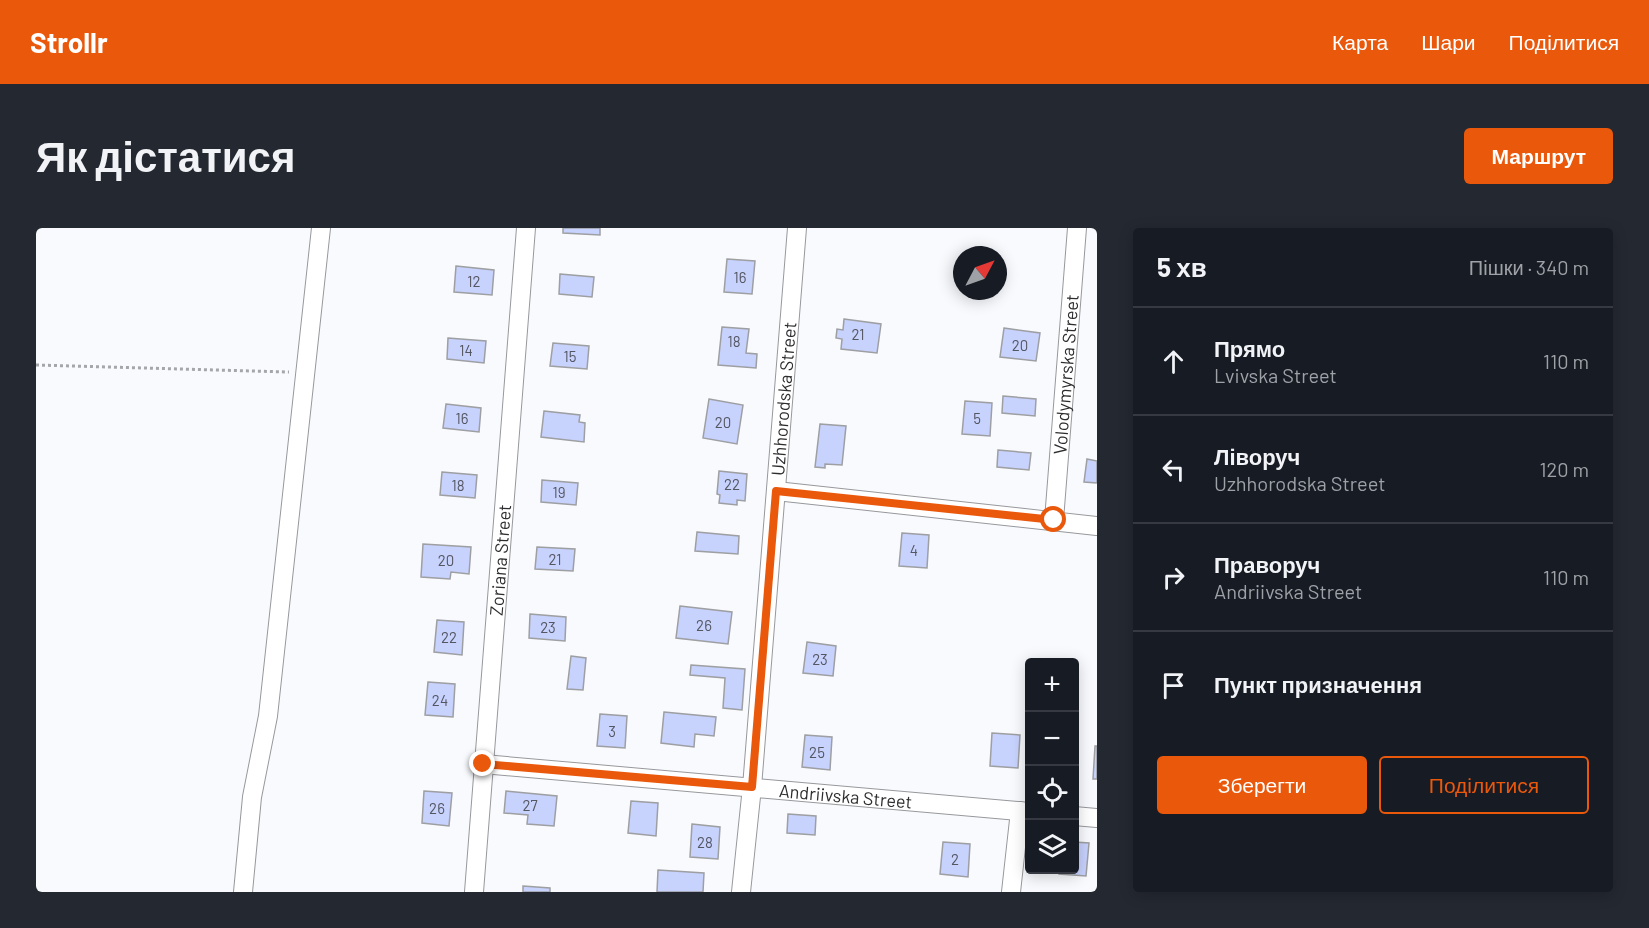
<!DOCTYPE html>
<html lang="uk">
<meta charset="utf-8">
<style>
body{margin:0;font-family:Barlow,sans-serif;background:#242831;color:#f1f3f6}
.controls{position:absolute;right:18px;bottom:18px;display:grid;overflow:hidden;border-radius:6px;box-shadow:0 3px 15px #0003}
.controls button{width:54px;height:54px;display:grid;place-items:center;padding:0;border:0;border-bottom:2px solid #363941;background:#171b24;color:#f1f3f6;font:30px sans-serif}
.compass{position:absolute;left:917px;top:18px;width:54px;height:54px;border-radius:50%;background:#171b24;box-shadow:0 3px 15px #0003;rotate:49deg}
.stop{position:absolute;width:18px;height:18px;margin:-14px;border:4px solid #ea580c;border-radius:50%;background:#fff}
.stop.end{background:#ea580c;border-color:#fff;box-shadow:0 2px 6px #0008}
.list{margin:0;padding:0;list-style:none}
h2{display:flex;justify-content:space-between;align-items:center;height:78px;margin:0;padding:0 24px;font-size:26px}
h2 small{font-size:20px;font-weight:400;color:#9ea1a6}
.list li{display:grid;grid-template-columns:39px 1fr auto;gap:18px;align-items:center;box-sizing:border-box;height:108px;padding:0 24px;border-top:2px solid #363941}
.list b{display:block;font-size:22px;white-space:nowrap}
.list p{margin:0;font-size:20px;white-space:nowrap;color:#9ea1a6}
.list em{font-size:20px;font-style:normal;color:#9ea1a6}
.actions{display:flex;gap:12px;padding:18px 24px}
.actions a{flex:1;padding:14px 0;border:2px solid #ea580c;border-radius:6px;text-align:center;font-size:21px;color:#ea580c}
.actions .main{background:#ea580c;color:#fff}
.icon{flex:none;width:33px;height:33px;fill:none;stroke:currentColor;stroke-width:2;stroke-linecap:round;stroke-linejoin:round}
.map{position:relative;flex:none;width:1061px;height:664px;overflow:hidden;border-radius:6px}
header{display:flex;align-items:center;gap:36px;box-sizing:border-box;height:84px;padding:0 30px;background:#ea580c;color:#fff}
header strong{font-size:28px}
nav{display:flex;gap:33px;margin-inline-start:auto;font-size:21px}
.intro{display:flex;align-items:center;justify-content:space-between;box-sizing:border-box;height:144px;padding:0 36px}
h1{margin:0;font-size:42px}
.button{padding:15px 27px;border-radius:6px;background:#ea580c;color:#fff;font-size:21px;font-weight:700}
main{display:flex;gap:36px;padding:0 36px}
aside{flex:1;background:#171b24;border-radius:6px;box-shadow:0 3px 15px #0003}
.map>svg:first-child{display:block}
</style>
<header>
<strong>Strollr</strong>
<nav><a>Карта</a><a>Шари</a><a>Поділитися</a></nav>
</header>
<div class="intro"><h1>Як дістатися</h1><a class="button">Маршрут</a></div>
<main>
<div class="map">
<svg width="1061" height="664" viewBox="0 0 1061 664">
<rect width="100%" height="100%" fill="#f9fafe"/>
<!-- building -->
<path fill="#c7d2fd" stroke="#9e9fa2" stroke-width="1.5" d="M527,0H564V7L527,5Z
M691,31L719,33L716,66L688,64Z
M420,38L458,42L456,67L418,64Z
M524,46L558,49L556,69L523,66Z
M808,91L845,96L841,125L805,121L806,111L800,110L801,101L807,102Z
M686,99L713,101L710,125L721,126L720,140L682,137Z
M968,100L1004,105L1000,133L964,129Z
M412,110L450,113L448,135L411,131Z
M517,115L553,118L551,141L514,138Z
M967,168L1000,171L999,188L966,185Z
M673,171L707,177L701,216L667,210Z
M929,173L956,175L954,208L926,206Z
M410,176L445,180L443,204L407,200Z
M508,183L544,187L543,194L549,195L548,214L505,209Z
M784,196L810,198L806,237L789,236V240L779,239Z
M962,222L995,225L993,242L961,239Z
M1051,231L1061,233V255L1048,254Z
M683,243L711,246L709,273L701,272V277L683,275L684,267L681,266Z
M406,244L441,247L439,270L404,267Z
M506,252L542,255L540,277L505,274Z
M661,304L703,308L702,326L659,323Z
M866,305L893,307L891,340L863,338Z
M387,316L435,319L433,346L415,344L414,351L385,349Z
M501,319L539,321L537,343L499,341Z
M644,378L696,384L692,416L640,410Z
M494,386L530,389L529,413L493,410Z
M401,392L428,394L426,427L398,424Z
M771,414L800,418L797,448L767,445Z
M535,428L550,430L547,462L531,461Z
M655,437L709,441L706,482L687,480L689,450L654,447Z
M392,454L419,456L417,489L389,487Z
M628,484L680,489L678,508L659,506L658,519L625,515Z
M564,486L591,488L589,520L561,518Z
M956,505L984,507L982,540L954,538Z
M769,507L796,509L794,542L766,539Z
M1059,518H1061V551H1057Z
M388,563L416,565L413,598L386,595Z
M470,563L521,568L518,598L491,596L492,587L468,585Z
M595,573L622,575L620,608L592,605Z
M752,586L780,588L779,607L751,605Z
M656,596L684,599L682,631L654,629Z
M907,614L934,616L932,649L904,646Z
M1038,614L1053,615L1050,648L1023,646V642H1038Z
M622,642L668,645L667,664H621Z
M487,658L514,660V664H487Z"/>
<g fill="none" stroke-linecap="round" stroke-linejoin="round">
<!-- minor casing -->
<g stroke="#97989c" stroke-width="20">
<g id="minor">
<path d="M740,263L1061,298"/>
<path id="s1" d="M1018,292L1041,0"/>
<path id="s2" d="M447,536L993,584"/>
<path d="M1038,588L1061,590"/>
<path d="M207,664L216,569L232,488L285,0"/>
<path id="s3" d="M438,664L490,0"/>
<path id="s4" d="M705,664L716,559L761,0"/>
<path d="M975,664L984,583"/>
</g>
</g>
<!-- path -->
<path stroke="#a5a6a9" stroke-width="3" stroke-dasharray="3 3" stroke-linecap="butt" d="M0,137L253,144"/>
<!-- minor -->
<use href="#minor" stroke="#fff" stroke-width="18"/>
</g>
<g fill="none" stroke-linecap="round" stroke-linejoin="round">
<!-- route -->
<path stroke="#ea580c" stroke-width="8" d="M447,536L716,559L740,263L1018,292"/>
</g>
<g text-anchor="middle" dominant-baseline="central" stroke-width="4.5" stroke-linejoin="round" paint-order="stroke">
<!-- number labels -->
<g font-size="15" fill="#545662">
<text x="704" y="49">16</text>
<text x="438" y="53">12</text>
<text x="822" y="106">21</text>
<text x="698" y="113">18</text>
<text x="984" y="117">20</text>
<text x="430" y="122">14</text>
<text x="534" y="128">15</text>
<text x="426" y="190">16</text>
<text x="941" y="190">5</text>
<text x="687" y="194">20</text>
<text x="696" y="256">22</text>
<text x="422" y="257">18</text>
<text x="523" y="264">19</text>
<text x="878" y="322">4</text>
<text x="519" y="331">21</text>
<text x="410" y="332">20</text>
<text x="668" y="397">26</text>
<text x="512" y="399">23</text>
<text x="413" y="409">22</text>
<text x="784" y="431">23</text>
<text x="404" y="472">24</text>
<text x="576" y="503">3</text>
<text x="781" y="524">25</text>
<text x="494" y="577">27</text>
<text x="401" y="580">26</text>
<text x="669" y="614">28</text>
<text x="919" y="631">2</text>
</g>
<!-- street labels -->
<g font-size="18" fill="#2d2d2f" stroke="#fff">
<text stroke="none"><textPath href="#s1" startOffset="146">Volodymyrska Street</textPath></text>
<text stroke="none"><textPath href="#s4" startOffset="495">Uzhhorodska Street</textPath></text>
<text stroke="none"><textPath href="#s3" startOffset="333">Zoriana Street</textPath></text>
<text stroke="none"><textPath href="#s2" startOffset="364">Andriivska Street</textPath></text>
</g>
</g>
</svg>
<div class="controls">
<button>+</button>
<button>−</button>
<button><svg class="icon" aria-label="locate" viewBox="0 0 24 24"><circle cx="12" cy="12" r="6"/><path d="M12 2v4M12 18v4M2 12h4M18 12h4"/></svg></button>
<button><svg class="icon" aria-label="layers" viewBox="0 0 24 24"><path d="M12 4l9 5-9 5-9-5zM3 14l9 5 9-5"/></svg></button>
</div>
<svg class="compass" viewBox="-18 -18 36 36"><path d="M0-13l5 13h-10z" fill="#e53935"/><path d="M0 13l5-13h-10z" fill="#9ea1a6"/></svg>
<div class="stop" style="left:1018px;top:292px"></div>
<div class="stop end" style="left:447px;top:536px"></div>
</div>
<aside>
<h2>5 хв<small>Пішки · 340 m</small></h2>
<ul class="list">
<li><svg class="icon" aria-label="ahead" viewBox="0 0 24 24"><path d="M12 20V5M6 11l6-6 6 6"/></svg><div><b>Прямо</b><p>Lvivska Street</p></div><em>110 m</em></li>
<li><svg class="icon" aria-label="left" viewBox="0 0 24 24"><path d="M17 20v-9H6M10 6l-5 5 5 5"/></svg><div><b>Ліворуч</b><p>Uzhhorodska Street</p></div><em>120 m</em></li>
<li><svg class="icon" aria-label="right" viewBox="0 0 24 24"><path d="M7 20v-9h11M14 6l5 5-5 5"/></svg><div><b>Праворуч</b><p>Andriivska Street</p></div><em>110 m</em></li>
<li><svg class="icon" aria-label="arrive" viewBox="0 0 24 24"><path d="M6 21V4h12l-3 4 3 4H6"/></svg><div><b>Пункт призначення</b></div></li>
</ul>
<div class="actions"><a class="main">Зберегти</a><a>Поділитися</a></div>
</aside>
</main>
